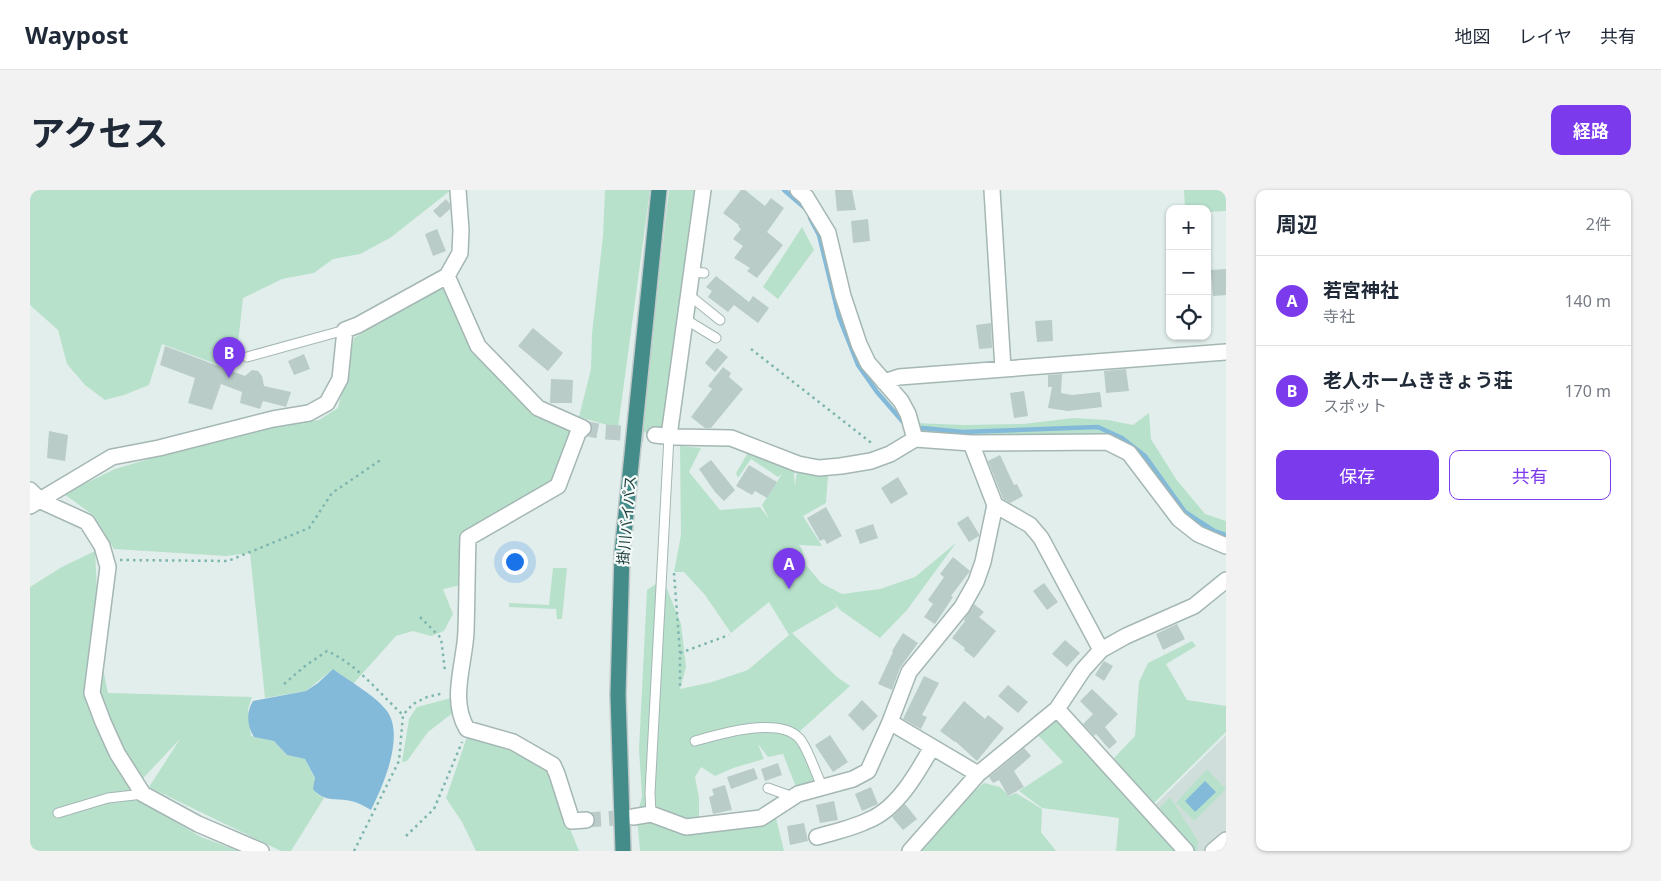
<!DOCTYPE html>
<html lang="ja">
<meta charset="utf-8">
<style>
body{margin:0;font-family:"Noto Sans","Noto Sans JP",sans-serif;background:#f2f2f3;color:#1f2937}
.controls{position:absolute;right:15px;top:15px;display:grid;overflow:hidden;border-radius:10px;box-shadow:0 1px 4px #0004}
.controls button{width:45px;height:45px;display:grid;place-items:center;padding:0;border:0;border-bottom:1px solid #e0e1e3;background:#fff;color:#1f2937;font:25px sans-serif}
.you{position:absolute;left:484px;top:371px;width:18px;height:18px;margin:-12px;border:4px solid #fff;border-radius:50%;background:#1a73e8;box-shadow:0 0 0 8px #1a73e833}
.badge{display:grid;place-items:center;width:32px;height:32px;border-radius:50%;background:#7c3aed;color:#fff;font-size:16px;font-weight:700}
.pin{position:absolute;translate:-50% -41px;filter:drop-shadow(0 1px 2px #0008)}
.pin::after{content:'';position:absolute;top:26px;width:18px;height:15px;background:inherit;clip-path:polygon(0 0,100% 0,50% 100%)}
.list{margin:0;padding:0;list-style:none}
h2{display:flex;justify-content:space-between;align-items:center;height:65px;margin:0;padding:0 20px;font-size:21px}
h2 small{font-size:16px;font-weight:400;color:#747a83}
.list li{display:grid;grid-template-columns:32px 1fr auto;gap:15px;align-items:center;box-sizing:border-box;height:90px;padding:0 20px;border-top:1px solid #e0e1e3}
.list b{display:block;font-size:19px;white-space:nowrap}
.list p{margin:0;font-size:16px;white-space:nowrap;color:#747a83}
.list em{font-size:16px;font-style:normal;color:#747a83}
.actions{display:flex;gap:10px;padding:15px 20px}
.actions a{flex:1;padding:11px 0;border:1px solid #7c3aed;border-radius:10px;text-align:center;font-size:18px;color:#7c3aed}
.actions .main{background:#7c3aed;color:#fff}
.icon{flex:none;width:28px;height:28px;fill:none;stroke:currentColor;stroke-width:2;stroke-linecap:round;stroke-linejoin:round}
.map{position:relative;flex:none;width:1196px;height:661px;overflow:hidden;border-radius:10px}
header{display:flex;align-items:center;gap:30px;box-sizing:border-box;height:70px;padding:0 25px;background:#fff;border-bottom:1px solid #e0e1e3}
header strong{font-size:24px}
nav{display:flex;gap:28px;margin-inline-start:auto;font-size:18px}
.intro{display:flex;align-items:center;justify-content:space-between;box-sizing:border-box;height:120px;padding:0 30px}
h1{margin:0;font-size:35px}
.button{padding:12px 22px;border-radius:10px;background:#7c3aed;color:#fff;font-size:18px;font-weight:700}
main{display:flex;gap:30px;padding:0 30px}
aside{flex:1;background:#fff;border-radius:10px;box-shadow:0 1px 4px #0004}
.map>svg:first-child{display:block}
</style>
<header>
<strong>Waypost</strong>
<nav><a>地図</a><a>レイヤ</a><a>共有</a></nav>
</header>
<div class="intro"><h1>アクセス</h1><a class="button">経路</a></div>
<main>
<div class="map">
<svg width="1196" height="661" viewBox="0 0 1196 661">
<rect width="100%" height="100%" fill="#e2eeeb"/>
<!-- built -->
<path fill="#d0dedb" d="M1196,545V661H1155L1119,621Z"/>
<!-- green -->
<path fill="#b8e1cc" d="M0,0H421L360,48L330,64L303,69L284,83L252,89L213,108L208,153L197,178L132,154L119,195L94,205L75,210L55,195L37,174L28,140L0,115Z
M575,0H620L588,238L549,227L561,179L562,144L573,46Z
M639,0H668L639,246L611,242Z
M1154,0H1196V21L1177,22V19H1155Z
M772,37L784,60L748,109L733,97Z
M413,91L442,162L509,223L545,242L523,292L431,347V395L413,399L423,424L414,441L401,446L383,441L366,446L323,494L303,479L276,501L235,508L220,363L196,366L84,359L63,325L34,304L85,279L211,242L289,230L308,218L324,148Z
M1119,223L1121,249L1146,289L1175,324L1196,331V355L1159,337L1099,263L1077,252L888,249L885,233L934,235L993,234L1044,228L1078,230L1103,235Z
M650,256L671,258L659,282L690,320L730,317L739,329L732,315L752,284L748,287L721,269L708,288L706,283L719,261L766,278L764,284L765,296L767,280L798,285L796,313L773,326L792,356L769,355L772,359L776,375L791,393L812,404L850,399L885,387L926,353L877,420L850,448L810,420L802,409L807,417L762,443L807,487L820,496L769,542L787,591L766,597L753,564L738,567L728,554L734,569L703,578L685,586L671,577L665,587L669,608V627L674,641L635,637L654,645L738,633L746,628L754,661H610L607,627L612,606L609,559L617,400L633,389L651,434L656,477L650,499L682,492L718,480L759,445L739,412L701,443L675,405L654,382H644L651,345Z
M65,361L70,464L78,503L222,507L218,519L221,546L244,551L257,565L275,569L285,589L287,604L294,608L261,661H251L119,597L150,549L102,600L120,617L171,647L209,661H0V397L32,377Z
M523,378H537L532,429H527L526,419L479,417V413L519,415Z
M1162,451L1166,456L1136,474L1157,510L1196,516V542L1123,614L1119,611L1084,568L1105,546L1109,492L1118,473Z
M421,508L424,522L398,542L377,571L372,572L379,529L387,517Z
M1029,526L1121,627L1140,607L1168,651L1167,661H1086L1089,628L1012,618L989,601L1033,572L1005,542Z
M437,547L475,558L516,579L549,661H446L432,632L416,608Z
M1177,579L1196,599L1164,631L1146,613Z
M954,593L970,597L979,606L986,603L1012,619L1011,642L1026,661H879L898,641Z"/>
<!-- water -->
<path fill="#83b9d9" d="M303,479C319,491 346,506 357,521C375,546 353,596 341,620C333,615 325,611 315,610C302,609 292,610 283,599L285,588L275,569L257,565L244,551L224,547C217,536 216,522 223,511L276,501L288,493Z
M1175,591L1186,602L1165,622L1155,611Z"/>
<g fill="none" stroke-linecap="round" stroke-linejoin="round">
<!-- stream -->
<path stroke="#83b9d9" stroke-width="4.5" d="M754,0L776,19
M780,28L789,45L809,127L828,175L847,202L873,232
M892,238L933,242L1068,237L1092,248L1115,266L1155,322L1184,341L1196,345"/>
</g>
<!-- building -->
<path fill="#b9ccc8" d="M711,0H715L735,16L741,8L754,18L737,42L753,55L727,88L717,81L720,78L704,68L713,56L703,49L711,39L708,36L709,35L693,23Z
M805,0H822L826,20L807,21Z
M416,9L420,14V19L410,28L403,21Z
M838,29L840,51L823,53L821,31Z
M407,39L416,61L403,66L395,44Z
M1196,79V105L1183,106L1181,80Z
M686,86L719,112L723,106L739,118L728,133L704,115L698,122L678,107L682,101L676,97Z
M1022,130L1023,151L1007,152L1005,131Z
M961,133L962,158L949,159L946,135Z
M503,138L533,163L518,181L488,156Z
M135,156L215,186L222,180L228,181L232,186L234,196L261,202L256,217L233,211L230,219L210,213L212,202L191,194L182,220L158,213L165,188L130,175Z
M687,158L698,167L685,182L675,173Z
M274,164L280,179L264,185L258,171Z
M693,177L701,183L699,187L713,199L681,238H675L661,227L682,199L678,196Z
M1096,179L1099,201L1076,203L1074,181Z
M1032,184L1031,203L1042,205L1070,202L1072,217L1038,221L1018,218L1022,197H1018V185Z
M521,189L543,190L542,213H520Z
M994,201L998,226L984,228L980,203Z
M19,241L38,245L35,271L17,268Z
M970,265L984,295L987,294L993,306L980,313L973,309L958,271Z
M681,270L705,300L694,311L685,302L669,279Z
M719,275L747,292L737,308L725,301L722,305L706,296Z
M868,287L878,304L861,314L851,298Z
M796,317L812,346L797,354L794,349L790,351L777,328Z
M938,326L949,344V346L939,352L927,333Z
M843,334L848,348L830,354L825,340Z
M923,367L940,381L921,406L923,407L905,434L894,427L903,414L898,410L914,387L910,384Z
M1014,393L1028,412L1017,420L1003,401Z
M944,414L954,422L949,427L966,441L944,468L934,460L935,458L922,448L935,431L934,430Z
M1147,434L1155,449L1133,460L1126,444Z
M873,443L888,453L870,478L862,500L848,494L863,462L862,461Z
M1035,450L1050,463L1037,477L1022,464Z
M1074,471L1083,476L1074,491L1065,485Z
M894,486L909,493L892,525L897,527L891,539L873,529Z
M978,495L998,512L988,523L968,506Z
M1062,499L1088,524L1075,537L1087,552L1079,559L1066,544L1064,546L1053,534L1063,524L1050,511Z
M832,510L848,526L833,541L818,525Z
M934,511L955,529L958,525L974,538L947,571L925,551V552L910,541Z
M800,545L818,572L803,582L785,555Z
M994,558L1001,566L984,581L994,597L978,606L969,590L963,593L959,587Z
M748,573L752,585L735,591L731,579Z
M724,578L728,589L701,599L697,587Z
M695,595L702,620L683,624L679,607L684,605L682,599Z
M841,597L848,614L832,621L825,604Z
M804,611L808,630L790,633L786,615Z
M875,614L887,629L873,640L862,627Z
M774,633L778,651L760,655L757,636Z"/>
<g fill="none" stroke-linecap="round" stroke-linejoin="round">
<!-- minor-tunnel -->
<path stroke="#bbcbc9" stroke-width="15" stroke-dasharray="15 8" stroke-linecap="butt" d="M553,238L574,242L625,245
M556,630L603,627"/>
<!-- service casing -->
<g stroke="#a4b7b4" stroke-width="11">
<path id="service" d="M662,82L674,83
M659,105L690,130
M655,129L686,148
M217,167L315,140
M665,551C690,544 749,526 769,548C777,556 786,584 792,596
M738,598L763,607
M28,623L78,608L113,604
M621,624L620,603L639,246"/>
</g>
<!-- minor casing -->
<g stroke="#a4b7b4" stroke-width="18">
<path id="minor" d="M768,0L776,7L798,43L813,106L829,154L838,173L871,211L878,224L885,249
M962,0L973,179
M417,86L448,156L508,218L553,238L548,243L528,296L438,348C437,379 437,410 436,441C435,473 419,509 437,539L483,552L523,575L527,584L542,631L556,630
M854,192L869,187L1196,162
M625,245L645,247L701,248L768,274L789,278L811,276L841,271L860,264L885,249L941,253L1077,252L1099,263L1149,329L1168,344L1196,356
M639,246L673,0
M0,300L11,311L57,332L72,356L78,377L62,503L73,532L87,563L113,604L168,634L231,661
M965,315L1000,335L1011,348L1071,460
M0,316L82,267L129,258L243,229L279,223L297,213L310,189L315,140L328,135L417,86L430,63L431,40L428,0
M1027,519L1156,661
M860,532L948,584
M603,627L621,624L656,637L731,628L768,604L823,589L838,581L860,532L879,482L932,417L946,392L953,372L965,315L941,253
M787,647C804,642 823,638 839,630C867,619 888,582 902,557
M880,661L948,584L1027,519L1053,480L1071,460L1096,446L1164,416L1196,390
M1183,661L1196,650"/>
</g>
<!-- trunk casing -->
<g stroke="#c1cac9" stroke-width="18">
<path id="trunk" d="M593,661L588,505L592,363L629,0"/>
</g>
<!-- path -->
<path stroke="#7eb5af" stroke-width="2.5" stroke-dasharray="2.5 4" stroke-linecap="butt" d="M721,159L844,255
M90,370L198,371L279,338L302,303L352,269
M644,383L650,463V499
M390,427L411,448L415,481
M650,463L699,445
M254,494L275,476L297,461C327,474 349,503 373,525
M376,646L404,619L432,552
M324,661L369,571L373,525L383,514L397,507L414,503"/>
<!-- service -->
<use href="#service" stroke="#fff" stroke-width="9"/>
<!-- minor -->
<use href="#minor" stroke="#fff" stroke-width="15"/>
<!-- trunk -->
<use href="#trunk" stroke="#448c8a" stroke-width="15"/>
</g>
<g text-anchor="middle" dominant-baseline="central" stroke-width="4.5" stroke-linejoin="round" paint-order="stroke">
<!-- street labels -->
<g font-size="15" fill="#20413f" stroke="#f3faf8">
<text transform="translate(596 330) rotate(-85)">掛川バイパス</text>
</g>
</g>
</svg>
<div class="controls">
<button>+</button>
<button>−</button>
<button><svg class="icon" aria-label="locate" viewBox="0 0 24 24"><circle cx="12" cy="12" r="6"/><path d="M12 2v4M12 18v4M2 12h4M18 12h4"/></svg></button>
</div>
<div class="you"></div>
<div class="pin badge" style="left:759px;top:399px">A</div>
<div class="pin badge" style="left:199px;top:188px">B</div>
</div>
<aside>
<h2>周辺<small>2件</small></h2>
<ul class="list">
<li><span class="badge">A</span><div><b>若宮神社</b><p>寺社</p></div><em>140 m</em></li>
<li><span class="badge">B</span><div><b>老人ホームききょう荘</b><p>スポット</p></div><em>170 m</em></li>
</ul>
<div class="actions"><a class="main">保存</a><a>共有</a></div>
</aside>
</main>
